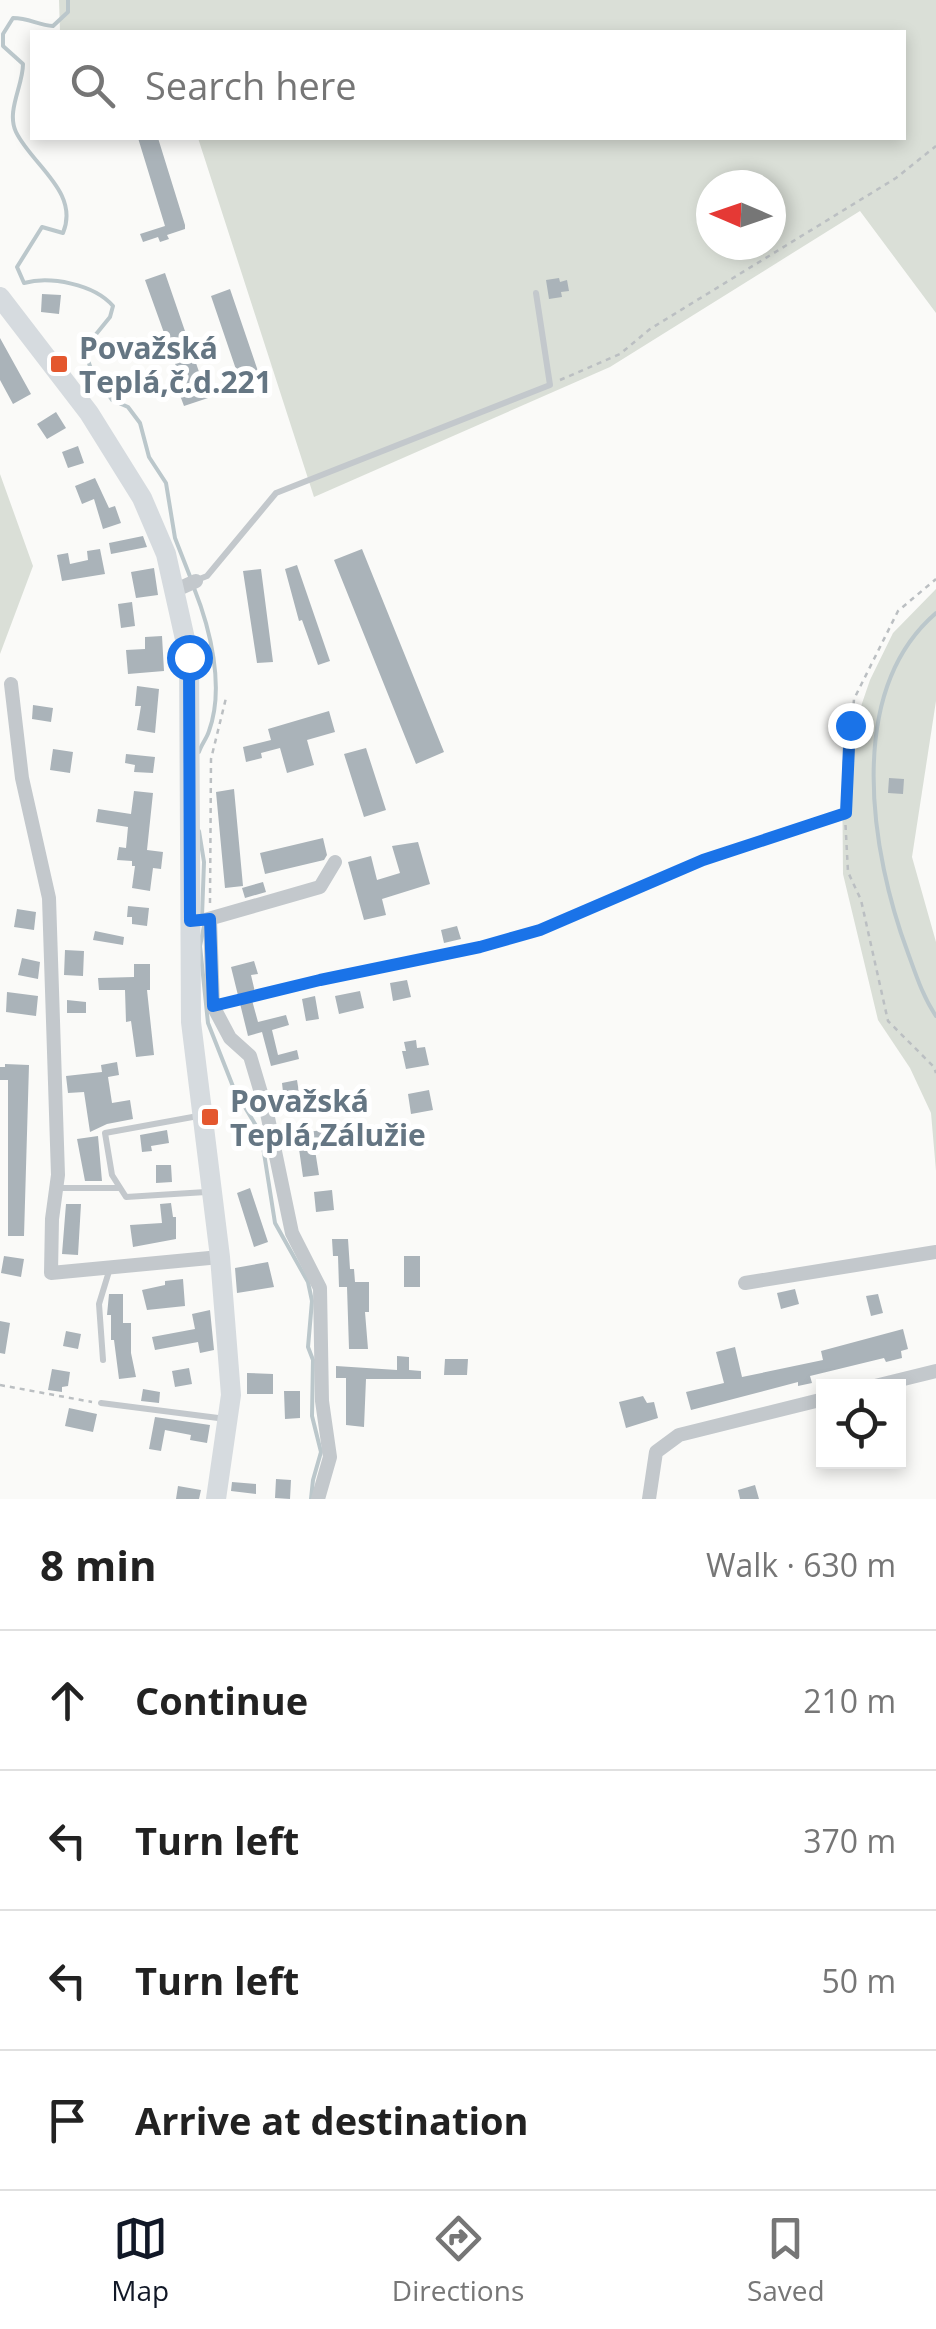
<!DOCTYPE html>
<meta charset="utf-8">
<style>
body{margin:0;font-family:"Open Sans",sans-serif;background:#f6f6f6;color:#222}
.controls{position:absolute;right:30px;bottom:30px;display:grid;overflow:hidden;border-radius:0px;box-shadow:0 5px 15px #0003}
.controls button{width:90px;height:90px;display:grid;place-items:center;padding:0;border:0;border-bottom:2px solid #e0e0e0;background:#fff;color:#222;font:50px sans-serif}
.compass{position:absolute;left:696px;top:170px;width:90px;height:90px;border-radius:50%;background:#fff;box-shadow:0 5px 15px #0003;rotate:272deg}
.stop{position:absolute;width:30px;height:30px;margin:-22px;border:8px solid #1a73e8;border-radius:50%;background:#fff}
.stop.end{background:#1a73e8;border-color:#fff;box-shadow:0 2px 10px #0008}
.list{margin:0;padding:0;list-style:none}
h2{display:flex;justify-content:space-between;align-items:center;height:130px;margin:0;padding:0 40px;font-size:42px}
h2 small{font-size:32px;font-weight:400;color:#767676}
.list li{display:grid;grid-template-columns:65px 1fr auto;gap:30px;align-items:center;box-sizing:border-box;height:140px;padding:0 40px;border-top:2px solid #e0e0e0}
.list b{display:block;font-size:38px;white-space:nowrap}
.list em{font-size:32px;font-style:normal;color:#767676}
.icon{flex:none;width:55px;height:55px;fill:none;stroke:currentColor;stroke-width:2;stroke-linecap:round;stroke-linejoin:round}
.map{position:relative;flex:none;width:936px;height:1499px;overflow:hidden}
.search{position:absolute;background:#fff;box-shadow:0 5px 15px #0003;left:30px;right:30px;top:30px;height:110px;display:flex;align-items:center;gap:25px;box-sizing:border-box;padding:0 35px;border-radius:0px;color:#767676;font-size:38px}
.sheet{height:690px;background:#fff}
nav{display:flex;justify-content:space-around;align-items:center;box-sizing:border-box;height:140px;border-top:2px solid #e0e0e0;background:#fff;font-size:28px;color:#767676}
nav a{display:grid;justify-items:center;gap:5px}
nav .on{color:#111827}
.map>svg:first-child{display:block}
</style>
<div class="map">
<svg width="936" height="1499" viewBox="0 0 936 1499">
<rect width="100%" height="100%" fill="#fafaf8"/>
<!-- green -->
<path fill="#dadfd7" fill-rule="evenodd" d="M59,0H936V313L860,211L610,367L314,497L198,138H904V32H60ZM711,185H771V245H711Z
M0,474L33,566L0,654Z
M936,589V701L912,857L936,942V1171L931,1113L910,1068L878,1020L843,874L842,762L870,680L893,633Z"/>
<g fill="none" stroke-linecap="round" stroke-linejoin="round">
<!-- stream -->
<path stroke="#bbc7cb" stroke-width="4" d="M68,0V12L53,26C38,25 29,18 13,18L3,34V46L23,64C23,86 6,111 16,132C32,165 80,192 63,233L42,227L17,267L24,283C50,276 94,284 113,306L110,317L84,349L91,369L112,400L128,407L140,423L149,457L166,483L175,538L191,579
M194,588C210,628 225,687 209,731C207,738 201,745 199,752
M936,613C844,692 871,854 908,953C916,975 923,997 936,1016
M199,831L204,862L202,916
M204,926L200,946L208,1023L234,1089L261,1134L275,1223L308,1282L312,1301L308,1347L313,1360L312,1416L321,1452L313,1480L311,1499"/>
</g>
<!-- building -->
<path fill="#aab3b9" d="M138,138H158L185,225V229L167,235L169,239L160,242L158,237L143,242L140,234L165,226Z
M165,273L208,398L184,406L176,385L182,383L145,280Z
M559,278L560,282L567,280L569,291L561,292L562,297L549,299L546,280Z
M230,289L261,380L242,387L211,296Z
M42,294L61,295L59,314L41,312Z
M0,338L31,394L13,404L0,380Z
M56,412L66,428L47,439L37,424Z
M78,446L84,463L68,468L62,452Z
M95,478L109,508L115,506L121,523L103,529L94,499L82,504L75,486Z
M143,536L147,547L111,554L109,543Z
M100,549L105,574L62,581L57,555L68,553L70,564L88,560L87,551Z
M362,549L444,752L416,764L334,560Z
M297,565L330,661L318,665L302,620L299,621L285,569Z
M154,568L158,595L136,598L131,572Z
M261,569L273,662L257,663L243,571Z
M132,602L135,626L121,628L118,604Z
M162,636L164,671L128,674L126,650L145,649V637Z
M137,686L159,689L155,733L137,730L141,706H135Z
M33,705L53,708L51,722L32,719Z
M329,711L335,732L307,740L314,765L287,773L280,748L261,753L262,758L246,762L243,747L271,740L268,729Z
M366,748L386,810L364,817L344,754Z
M53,749L73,752L70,773L50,770Z
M126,754L155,757L153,773L134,772L135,765L125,763Z
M889,778L904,779L903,794L888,793Z
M234,789L243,886L225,888L216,792Z
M134,791L153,793L147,850L163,852L161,869L153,868L150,891L132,888L135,866H132V861L117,860L119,847L126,848L128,827L96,822L98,809L131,814Z
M323,838L327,855L324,860L265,874L260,853Z
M418,842L430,884L382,899L386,915L364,920L348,862L371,856L377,880L400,873L392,846Z
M263,882L266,892L245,898L242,888Z
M128,906L149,908L147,926L132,924V917H127Z
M17,909L36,912L34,930L14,927Z
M457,926L461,939L444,943L441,930Z
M95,931L124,937L123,945L93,940Z
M65,950L84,951L83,976L64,975Z
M22,958L40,962L38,979L18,975Z
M254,961L258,974L251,975L255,992L250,993L258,1022L286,1015L289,1025L272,1030L278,1055L297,1050L299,1059L271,1066L262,1032L248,1036L231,967Z
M134,964H150V990H147L154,1055L136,1057L131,1021L126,1022L125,990H99L98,978L134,977Z
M407,980L411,997L393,1001L390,983Z
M360,991L364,1008L339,1014L335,996Z
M7,992L38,996L36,1016L6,1012Z
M315,996L319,1019L306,1021L302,999Z
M67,1000L86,1002V1013H67Z
M416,1040L417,1048L425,1047L429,1065L406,1069L402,1051H406L404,1042Z
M117,1062L119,1075L108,1077L112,1103L130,1100L133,1119L107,1124L90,1132L84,1092L68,1093L66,1076L102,1072L101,1065Z
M5,1064L29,1065L24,1236H8V1080H0V1067H5Z
M297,1080L300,1099L284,1101L282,1083Z
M429,1090L433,1110L411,1114L408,1094Z
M345,1091L347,1101L312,1107L310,1097Z
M298,1124L299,1133L323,1130L325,1148L315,1150L319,1175L303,1177L298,1142L291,1143L288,1126Z
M167,1130L169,1143L151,1146L152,1151L142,1152L140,1135Z
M98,1136L102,1181H85L77,1139Z
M156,1165H171L172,1182L156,1183Z
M250,1188L268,1242L254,1247L237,1193Z
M332,1190L334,1210L316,1212L314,1192Z
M171,1203L173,1217H176V1239L133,1247L130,1225L162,1223L160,1204Z
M66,1204H81L78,1255L62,1254Z
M332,1239H348L350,1269H354L355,1282H369V1312H365L368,1349H349L347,1287H339L338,1256H333Z
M4,1256L24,1259L21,1277L1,1273Z
M404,1256H420V1287H404Z
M268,1262L274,1287L237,1293L235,1268Z
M183,1279L185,1306L147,1310L142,1290L165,1285V1281Z
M795,1289L799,1304L781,1309L777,1293Z
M109,1294H123V1323H131V1353L136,1377L119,1379L114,1340H111V1315H107Z
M878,1294L883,1313L871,1316L866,1296Z
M210,1310L214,1350L200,1353L198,1342L155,1350L152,1337L195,1329L192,1314Z
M0,1321L10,1323L5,1354L0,1353Z
M903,1329L908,1349L901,1351L902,1358L886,1362L884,1358L810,1376L812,1383L798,1386V1382L691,1410L686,1392L724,1383L716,1352L735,1347L742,1377L823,1360L821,1351Z
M66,1331L81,1334L78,1349L63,1346Z
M397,1356L409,1357V1370L421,1371V1379H366L364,1427L346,1425V1378H336V1366L397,1370Z
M445,1359H468L467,1375H444Z
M189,1368L192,1384L175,1387L172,1371Z
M52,1369L70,1372L68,1386L62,1387V1392L48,1390Z
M247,1373L273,1374V1394H247Z
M143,1389L160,1392L159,1403L141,1401Z
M284,1391H300V1418L285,1419Z
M643,1396L647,1403L654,1402L658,1418L626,1428L619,1402Z
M69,1408L97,1414L93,1432L65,1426Z
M155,1417L210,1425L207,1443L190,1440L191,1435L165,1430L161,1451L149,1449Z
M276,1479L291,1480L290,1499L275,1498Z
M232,1482L256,1484V1494L231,1491Z
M755,1485L759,1499H740L738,1490Z
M178,1486L201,1490L199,1499H176Z"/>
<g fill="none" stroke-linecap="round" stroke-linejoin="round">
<!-- path -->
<path stroke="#bbbfc2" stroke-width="2.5" stroke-dasharray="5 5" stroke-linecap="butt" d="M560,380L620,354L650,329L896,178L936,146
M845,815L848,872L861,900L888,1021L934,1067L936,1073
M210,903L211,759L226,698
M224,1003L481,947L540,930L703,860L845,813L854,699L898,611L936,579
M0,1385L92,1402"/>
<!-- lane -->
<path stroke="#c3c8cc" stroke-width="6" d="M197,580L207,576L276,493L550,385L536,293
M198,1116L105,1133L112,1175L126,1197L206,1192
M57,1188H119
M103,1360L99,1304L110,1268
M101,1403L226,1419"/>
<!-- street -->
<path stroke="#c3c8cc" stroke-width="14" d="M176,590L196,581
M11,684L22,778L49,898L58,1175L52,1219L51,1273L220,1257
M210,919L213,1006L230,1038L250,1056L267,1113L292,1233L320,1288L322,1401L330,1457L318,1499
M205,920L320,887L335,862
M745,1283L936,1252
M875,1386L936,1371
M649,1499L656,1452L679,1435L824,1399"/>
<!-- secondary -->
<path stroke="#d6dbdf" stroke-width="20" d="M0,297L89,413L142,498L166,554L189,657L191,1022L220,1257L231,1395L216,1499"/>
</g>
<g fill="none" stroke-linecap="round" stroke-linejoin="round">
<!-- route -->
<path stroke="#1a73e8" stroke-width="12" d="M189,657L190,921L210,919L213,1006L320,980L480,947L540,930L703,860L846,813L850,725"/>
</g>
<!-- markers -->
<g fill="#e4572e" stroke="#fff" stroke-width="4">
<rect x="49" y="354" width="20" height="20" rx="5"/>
<rect x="200" y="1107" width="20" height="20" rx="5"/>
</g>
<g text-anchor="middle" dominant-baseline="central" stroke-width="10" stroke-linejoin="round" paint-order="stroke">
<!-- poi labels -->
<g font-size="30" font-weight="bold" fill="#657683" stroke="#fff" text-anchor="start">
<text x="79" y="347">Považská<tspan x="79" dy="34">Teplá,č.d.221</tspan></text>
<text x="230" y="1100">Považská<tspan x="230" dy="34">Teplá,Zálužie</tspan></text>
</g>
</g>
</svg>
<div class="controls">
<button><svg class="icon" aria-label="locate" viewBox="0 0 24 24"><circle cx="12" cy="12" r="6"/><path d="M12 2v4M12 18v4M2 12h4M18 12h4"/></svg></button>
</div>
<svg class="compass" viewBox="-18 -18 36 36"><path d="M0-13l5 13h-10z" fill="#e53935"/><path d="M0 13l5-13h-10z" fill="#767676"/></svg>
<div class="stop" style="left:189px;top:657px"></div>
<div class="stop end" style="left:850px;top:725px"></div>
<div class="search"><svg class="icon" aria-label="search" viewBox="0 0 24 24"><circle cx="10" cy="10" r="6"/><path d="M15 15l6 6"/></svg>Search here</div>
</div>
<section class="sheet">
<h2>8 min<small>Walk · 630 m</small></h2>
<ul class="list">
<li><svg class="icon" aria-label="ahead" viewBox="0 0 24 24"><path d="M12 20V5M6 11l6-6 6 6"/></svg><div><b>Continue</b></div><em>210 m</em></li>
<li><svg class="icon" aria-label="left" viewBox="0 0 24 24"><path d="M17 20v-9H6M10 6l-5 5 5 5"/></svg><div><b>Turn left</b></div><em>370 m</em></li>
<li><svg class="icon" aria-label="left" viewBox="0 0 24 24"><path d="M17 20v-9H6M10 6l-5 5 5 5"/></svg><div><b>Turn left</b></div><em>50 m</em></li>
<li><svg class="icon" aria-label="arrive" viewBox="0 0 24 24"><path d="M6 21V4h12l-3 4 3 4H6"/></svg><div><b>Arrive at destination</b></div></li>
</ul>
</section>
<nav>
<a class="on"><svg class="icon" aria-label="map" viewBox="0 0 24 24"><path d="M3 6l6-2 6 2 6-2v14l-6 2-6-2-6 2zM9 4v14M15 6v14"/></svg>Map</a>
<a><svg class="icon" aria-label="directions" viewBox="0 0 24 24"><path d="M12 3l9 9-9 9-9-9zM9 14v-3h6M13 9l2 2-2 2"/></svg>Directions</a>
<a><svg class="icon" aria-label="saved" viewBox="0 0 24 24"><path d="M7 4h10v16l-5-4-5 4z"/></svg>Saved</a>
</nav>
